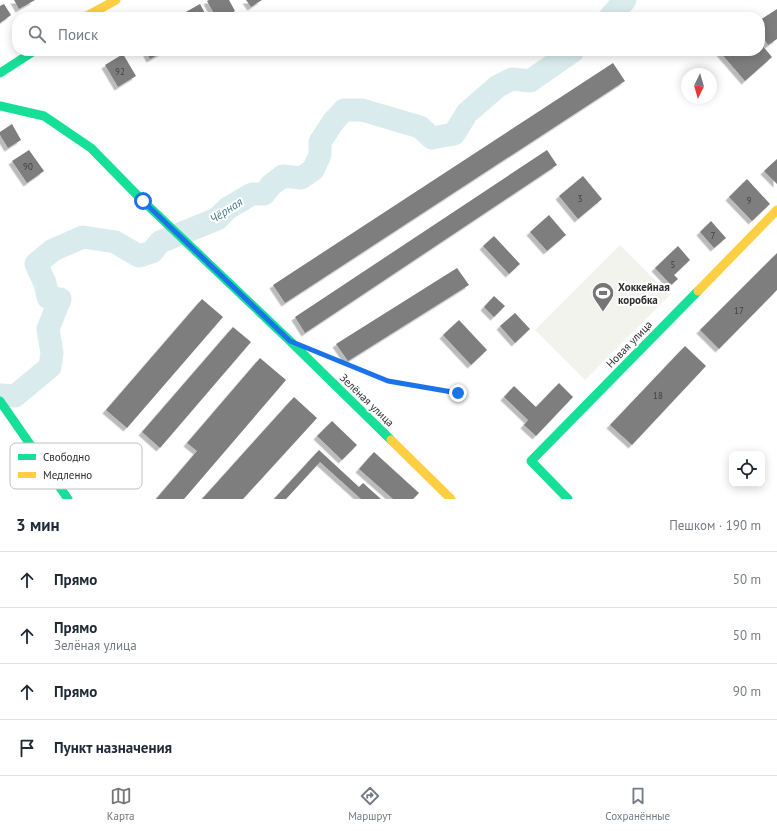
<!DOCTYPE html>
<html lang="ru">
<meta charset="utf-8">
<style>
body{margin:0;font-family:"PT Sans",sans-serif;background:#f6f6f7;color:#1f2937}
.controls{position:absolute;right:12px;bottom:12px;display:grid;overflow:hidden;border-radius:8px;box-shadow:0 2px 10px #0003}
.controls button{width:36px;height:36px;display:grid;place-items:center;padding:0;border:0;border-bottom:1px solid #e0e1e3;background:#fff;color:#1f2937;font:20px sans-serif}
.compass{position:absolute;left:681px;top:68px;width:36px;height:36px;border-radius:50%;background:#fff;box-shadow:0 2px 10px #0003;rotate:185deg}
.stop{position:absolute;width:12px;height:12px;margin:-9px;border:3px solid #1a73e8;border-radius:50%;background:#fff}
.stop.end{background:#1a73e8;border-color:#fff;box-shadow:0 1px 4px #0008}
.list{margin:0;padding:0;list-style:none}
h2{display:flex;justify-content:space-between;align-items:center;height:52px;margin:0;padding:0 16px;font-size:17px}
h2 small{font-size:13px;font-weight:400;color:#747a83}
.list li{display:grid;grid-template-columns:26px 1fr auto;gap:12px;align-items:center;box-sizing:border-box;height:56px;padding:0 16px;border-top:1px solid #e0e1e3}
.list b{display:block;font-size:15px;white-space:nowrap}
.list p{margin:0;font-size:13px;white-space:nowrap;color:#747a83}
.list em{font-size:13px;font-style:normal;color:#747a83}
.icon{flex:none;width:22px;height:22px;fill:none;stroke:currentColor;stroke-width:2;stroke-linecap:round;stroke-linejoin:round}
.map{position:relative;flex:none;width:777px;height:499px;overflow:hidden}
.search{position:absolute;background:#fff;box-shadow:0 2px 10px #0003;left:12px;right:12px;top:12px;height:44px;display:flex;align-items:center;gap:10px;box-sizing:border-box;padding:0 14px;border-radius:16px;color:#747a83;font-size:15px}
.sheet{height:276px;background:#fff}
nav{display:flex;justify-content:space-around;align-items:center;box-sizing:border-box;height:56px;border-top:1px solid #e0e1e3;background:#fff;font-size:11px;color:#747a83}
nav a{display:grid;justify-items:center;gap:2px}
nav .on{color:#767676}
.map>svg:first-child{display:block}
</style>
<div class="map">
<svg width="777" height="499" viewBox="0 0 777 499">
<defs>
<filter id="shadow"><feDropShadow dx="-3.5" dy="3.5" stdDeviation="0" flood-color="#0004"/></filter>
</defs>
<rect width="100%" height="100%" fill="#fff"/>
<!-- green -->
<path fill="#f1f3ec" d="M620,245L670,295L585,380L535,330Z"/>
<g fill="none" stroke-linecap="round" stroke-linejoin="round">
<!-- river -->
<path stroke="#daebee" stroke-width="23" d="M610,17L625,0
M0,395L15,396L50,367L52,353L48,329L60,299L48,297L45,283L36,264L53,250L83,237L115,242L139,256L152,252L160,242L217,219L228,208L252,194H264L271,185L283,176L301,178L313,170L320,155V142L333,122L344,110H362L420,127L432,138L454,134L467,113L498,86L512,79L530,81L573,51"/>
</g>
<!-- building -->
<path fill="#7e7e7e" filter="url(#shadow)" d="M14,0H35L19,9Z
M209,0H229L235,11L225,17H216L207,1Z
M246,0H262L251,7Z
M4,4L11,15L0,23V6Z
M200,4L207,17H177Z
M777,9V39L768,45L760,33V20Z
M734,13L737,17H728Z
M760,43L772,57L745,81L719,51H760Z
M146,51H165L150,59Z
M123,54L136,76L118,87L105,65Z
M613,63L625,81L285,303L273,285Z
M12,124L21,140L8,148L0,135V132Z
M29,150L44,171L27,183L12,161Z
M547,150L557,165L305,333L295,317Z
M777,159V184L764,171Z
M583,176L602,199L578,219L559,196Z
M747,179L770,204L752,221L729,197Z
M549,215L566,235L547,251L530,232Z
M711,221L726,238L714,248L700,232Z
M494,236L520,264L509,274L483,246Z
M678,246L690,260L674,275L678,279L671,285L655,268Z
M777,253V290L719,349L700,330Z
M457,268L469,285L348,361L336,344Z
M494,296L505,306L494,317L484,307Z
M202,299L223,317L127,428L106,410Z
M515,313L530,329L515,343L500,326Z
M459,320L487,350L471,365L443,335Z
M233,327L251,342L160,448L142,432Z
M685,346L706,366L632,445L610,425Z
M260,358L286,380L184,499H156L197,451L187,443Z
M559,383L573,397L536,436L524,425L528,420L504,397L514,386L536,407Z
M294,397L317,418L243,499H202Z
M332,421L357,445L342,460L317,436Z
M319,450L359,487L363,483L381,499H361L320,462L286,499H274Z
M374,452L419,493L413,499H393L359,469Z"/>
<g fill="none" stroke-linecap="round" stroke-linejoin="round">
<!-- path -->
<path stroke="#d2d2d2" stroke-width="2.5" stroke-dasharray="2 2" stroke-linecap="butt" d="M326,355L388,381L457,393"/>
<!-- fast -->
<path stroke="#16e098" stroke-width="9" d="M0,73L34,51
M0,106L44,116L91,148L143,201L290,341L391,440
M0,401L68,499
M568,499L531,461L698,291"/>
<!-- slow -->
<path stroke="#ffcf43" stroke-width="9" d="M85,17L116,0
M698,291L777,210
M391,440L451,499"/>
</g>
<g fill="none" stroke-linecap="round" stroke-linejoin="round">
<!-- route -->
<path stroke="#1a73e8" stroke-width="5" d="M143,201L290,341L388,381L458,393"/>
</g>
<!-- icons -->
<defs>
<g id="stadium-pin" transform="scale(1.15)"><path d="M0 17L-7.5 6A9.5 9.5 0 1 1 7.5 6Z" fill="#767676" stroke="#fff"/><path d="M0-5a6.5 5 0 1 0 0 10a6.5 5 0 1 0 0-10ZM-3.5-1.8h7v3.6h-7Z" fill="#fff"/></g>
</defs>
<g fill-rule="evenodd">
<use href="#stadium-pin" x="603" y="293"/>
</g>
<g text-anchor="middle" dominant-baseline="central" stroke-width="4" stroke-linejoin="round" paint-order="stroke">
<!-- number labels -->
<g font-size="9" fill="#414141">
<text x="120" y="71">92</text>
<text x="28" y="166">90</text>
<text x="580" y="198">3</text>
<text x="749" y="200">9</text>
<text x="713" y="235">7</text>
<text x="673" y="264">5</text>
<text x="739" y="310">17</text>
<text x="658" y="395">18</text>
</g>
<!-- poi labels -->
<g font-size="11" font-weight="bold" fill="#2d2d2d" stroke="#fff" text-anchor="start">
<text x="618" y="287">Хоккейная<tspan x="618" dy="13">коробка</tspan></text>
</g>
<!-- street labels -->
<g font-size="11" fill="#2d2d2d" stroke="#fff">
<text transform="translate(629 344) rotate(-46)">Новая улица</text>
<text transform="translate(367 400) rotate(44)">Зелёная улица</text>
</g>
<!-- water labels -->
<g font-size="12" font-style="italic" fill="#447c86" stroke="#fff">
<text transform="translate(226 210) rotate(-33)">Чёрная</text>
</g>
</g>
<!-- legend -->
<rect x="10" y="443" width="132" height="46" rx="6" fill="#fff" stroke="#c0c0c0" stroke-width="1"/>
<rect x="18" y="454" width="18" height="6" fill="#16e098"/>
<rect x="18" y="472" width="18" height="6" fill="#ffcf43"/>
<g font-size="11" fill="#2d2d2d">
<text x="43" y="461">Свободно</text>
<text x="43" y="479">Медленно</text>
</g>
</svg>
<div class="controls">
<button><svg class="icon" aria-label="locate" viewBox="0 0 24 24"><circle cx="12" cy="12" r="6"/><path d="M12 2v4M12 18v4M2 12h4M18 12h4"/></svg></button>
</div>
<svg class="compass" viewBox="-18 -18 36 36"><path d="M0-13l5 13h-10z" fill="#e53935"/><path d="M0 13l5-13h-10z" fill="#747a83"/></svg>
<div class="stop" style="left:143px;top:201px"></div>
<div class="stop end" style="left:458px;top:393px"></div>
<div class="search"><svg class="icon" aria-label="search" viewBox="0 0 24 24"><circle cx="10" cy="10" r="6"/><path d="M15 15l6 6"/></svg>Поиск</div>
</div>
<section class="sheet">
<h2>3 мин<small>Пешком · 190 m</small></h2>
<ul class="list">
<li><svg class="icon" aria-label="ahead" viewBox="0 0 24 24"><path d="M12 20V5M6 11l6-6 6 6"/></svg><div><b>Прямо</b></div><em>50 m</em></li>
<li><svg class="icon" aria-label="ahead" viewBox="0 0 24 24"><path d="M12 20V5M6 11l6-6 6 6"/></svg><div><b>Прямо</b><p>Зелёная улица</p></div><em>50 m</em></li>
<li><svg class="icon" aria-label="ahead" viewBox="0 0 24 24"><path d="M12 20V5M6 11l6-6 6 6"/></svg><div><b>Прямо</b></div><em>90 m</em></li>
<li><svg class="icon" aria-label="arrive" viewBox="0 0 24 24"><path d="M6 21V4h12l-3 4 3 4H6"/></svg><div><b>Пункт назначения</b></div></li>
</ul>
</section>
<nav>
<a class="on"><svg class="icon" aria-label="map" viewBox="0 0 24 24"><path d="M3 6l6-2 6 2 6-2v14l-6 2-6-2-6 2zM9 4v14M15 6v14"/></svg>Карта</a>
<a><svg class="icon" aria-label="directions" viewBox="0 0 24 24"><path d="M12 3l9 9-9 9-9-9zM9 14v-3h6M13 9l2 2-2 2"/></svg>Маршрут</a>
<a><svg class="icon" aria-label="saved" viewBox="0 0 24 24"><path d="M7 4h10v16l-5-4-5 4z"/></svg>Сохранённые</a>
</nav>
